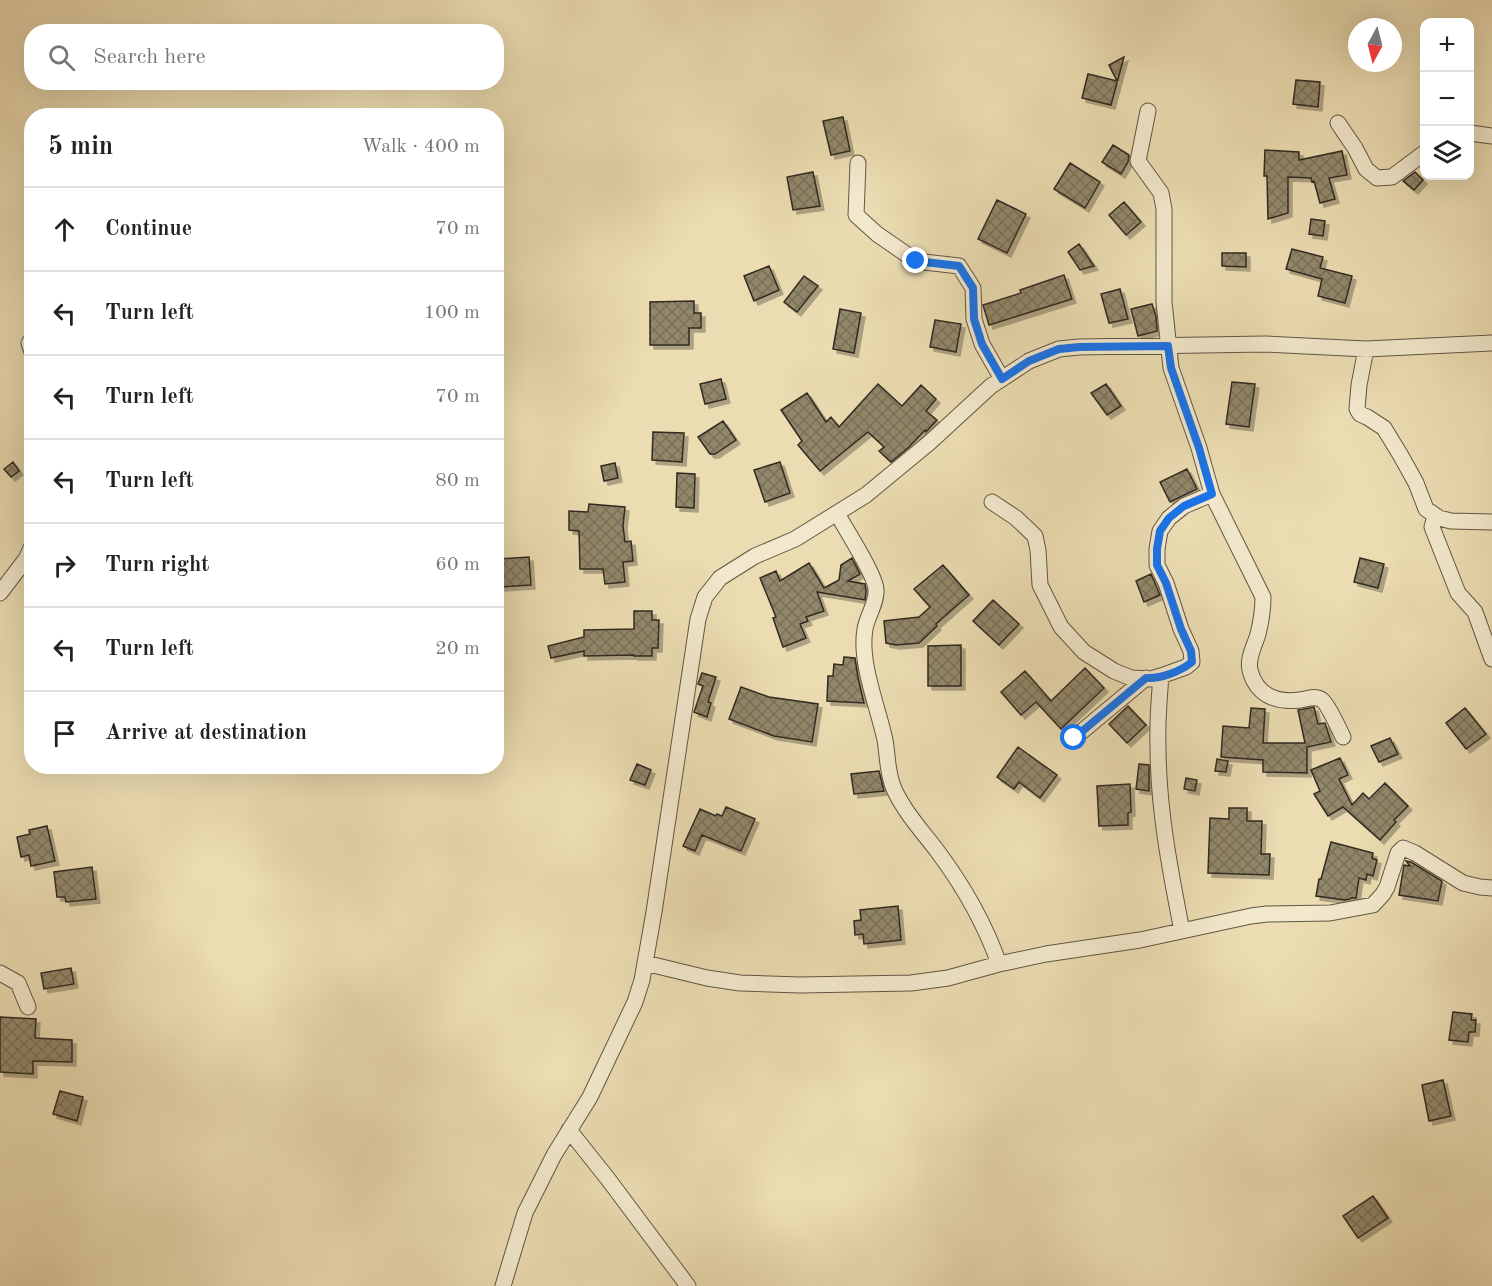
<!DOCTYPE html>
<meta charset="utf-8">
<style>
body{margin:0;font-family:"Old Standard TT",serif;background:#f6f6f6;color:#222}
.controls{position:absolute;right:18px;top:18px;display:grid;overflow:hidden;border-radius:12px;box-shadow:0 6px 24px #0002}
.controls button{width:54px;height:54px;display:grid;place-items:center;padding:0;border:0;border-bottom:2px solid #e0e0e0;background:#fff;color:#222;font:30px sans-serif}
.compass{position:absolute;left:1348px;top:18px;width:54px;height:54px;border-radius:50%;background:#fff;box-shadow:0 6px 24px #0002;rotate:187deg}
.stop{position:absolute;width:18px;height:18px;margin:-14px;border:4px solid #1a73e8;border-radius:50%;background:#fff}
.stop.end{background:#1a73e8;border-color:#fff;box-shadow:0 2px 6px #0008}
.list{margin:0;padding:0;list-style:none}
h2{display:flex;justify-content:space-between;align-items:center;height:78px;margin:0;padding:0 24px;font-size:26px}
h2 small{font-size:20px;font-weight:400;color:#767676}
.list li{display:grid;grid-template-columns:39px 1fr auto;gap:18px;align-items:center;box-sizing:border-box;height:84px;padding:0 24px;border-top:2px solid #e0e0e0}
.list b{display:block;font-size:22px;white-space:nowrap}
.list em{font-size:20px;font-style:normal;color:#767676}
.icon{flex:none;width:33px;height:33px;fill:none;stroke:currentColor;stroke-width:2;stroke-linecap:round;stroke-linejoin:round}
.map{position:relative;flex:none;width:1492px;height:1286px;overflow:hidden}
.search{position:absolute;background:#fff;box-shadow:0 6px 24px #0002;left:24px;top:24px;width:480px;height:66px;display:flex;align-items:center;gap:15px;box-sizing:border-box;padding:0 21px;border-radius:24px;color:#767676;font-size:22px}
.panel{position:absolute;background:#fff;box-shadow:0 6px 24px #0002;left:24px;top:108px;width:480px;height:666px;border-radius:24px}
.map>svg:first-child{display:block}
</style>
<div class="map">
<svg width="1492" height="1286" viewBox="0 0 1492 1286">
<defs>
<pattern id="building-cross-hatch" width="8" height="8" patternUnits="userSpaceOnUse" patternTransform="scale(1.5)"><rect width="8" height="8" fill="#92876b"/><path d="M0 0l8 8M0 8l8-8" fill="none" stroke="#786f58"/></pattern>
<filter id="shadow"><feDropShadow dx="4" dy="4" stdDeviation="0" flood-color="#0004"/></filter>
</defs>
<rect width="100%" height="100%" fill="#ebdcb1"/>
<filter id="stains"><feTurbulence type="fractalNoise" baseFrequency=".00333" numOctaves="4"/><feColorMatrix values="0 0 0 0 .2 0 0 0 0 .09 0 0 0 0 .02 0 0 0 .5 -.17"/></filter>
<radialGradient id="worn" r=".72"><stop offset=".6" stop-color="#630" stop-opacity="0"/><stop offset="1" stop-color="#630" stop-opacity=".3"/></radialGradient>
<!-- building -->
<path fill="url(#building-cross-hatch)" stroke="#312a20" stroke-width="1.5" filter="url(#shadow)" d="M1124,57L1111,105L1082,98L1088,74L1117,81L1109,65Z
M1296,80L1320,82L1318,107L1293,104Z
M843,117L850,151L831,155L823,121Z
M1113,145L1129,155L1128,162L1121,174L1102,162Z
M1265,150L1299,152V160L1342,151L1347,175L1329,178L1335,199L1320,203L1314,181L1312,182L1311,178L1288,177V213L1268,219L1267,176H1264Z
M1070,163L1100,182L1085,208L1054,189Z
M813,172L820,206L793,210L787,177Z
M1415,172L1423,180L1414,190L1403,181Z
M997,200L1026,214L1007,253L978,239Z
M1124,202L1141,222L1126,235L1109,215Z
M1311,219L1325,221L1323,236L1309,234Z
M1079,244L1094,266L1080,270L1068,252Z
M1292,249L1323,257L1320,268L1352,276L1345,303L1318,296L1322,279L1286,269Z
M1222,253H1246V267L1222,266Z
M769,266L779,290L754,301L744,276Z
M1064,275L1072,299L989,325L983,305L1021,293L1020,290Z
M804,276L818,286L797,312L784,302Z
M1120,289L1128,319L1109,323L1101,294Z
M694,301V313H701V328H689V345H650V302Z
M1152,304L1156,316L1157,331L1138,336L1131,309Z
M840,309L861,313L854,353L833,349Z
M935,320L961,324L956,352L930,347Z
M721,379L726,399L705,404L700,384Z
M1232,382L1255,384L1249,427L1226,424Z
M878,384L902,406L921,385L936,399L926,411L937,420L926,432L925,430L909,447L891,462L879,451L884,447L868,432L820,471L798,445L802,441L781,410L807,393L826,422L831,417L839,427Z
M1106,384L1121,406L1107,415L1091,393Z
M723,421L736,440L715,454H710L698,437Z
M653,432L684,433L682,462L652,460Z
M13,462L19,471L11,477L4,469Z
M780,462L790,493L765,502L754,470Z
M615,463L618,478L604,481L601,466Z
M1187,469L1197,489L1170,502L1160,482Z
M677,473L695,474L694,508L676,507Z
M589,504L625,507L623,526L625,542L631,541L633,561L623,562L625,582L605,584L603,569H580L579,531L569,530V511L588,512Z
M529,557L531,585L501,587L498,559Z
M852,558L860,574L848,581L865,584L866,591L865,600L817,592L824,611L806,617L808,621L800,624L806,638L783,647L773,618L776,617L760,578L776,571L780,581L809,563L824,588L839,580L841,565Z
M1360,558L1384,564L1378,588L1354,582Z
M943,565L969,595L936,624L937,626L919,643L896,645L886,643L884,621L919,617L930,607L914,589Z
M1151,574L1160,595L1144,602L1136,581Z
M993,600L1019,624L999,645L973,621Z
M634,611H652V620H659L658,648H652V656H634V655L584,656V651L551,658L548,646L584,637V630L634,629Z
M961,645V686H928V646Z
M844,657L855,658L858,678L864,703L827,701L828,676H833L834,664L843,665Z
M1085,668L1104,688L1061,729L1036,702L1021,715L1001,692L1025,671L1051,701Z
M702,673L716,677L708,702L711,703L707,717L694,712L703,686L698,684Z
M741,687L769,697L818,704L812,742L774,736L729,719Z
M1128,706L1146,725L1127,743L1109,724Z
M1314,707L1318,724L1325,723L1331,742L1307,747V773L1263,772V760L1221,757L1223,726L1249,728L1251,708L1265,709L1263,743H1305L1298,710Z
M1465,708L1486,734L1466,749L1446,723Z
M1390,738L1398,754L1379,762L1371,746Z
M1018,747L1057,775L1040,798L1019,782L1014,789L997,777Z
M1340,758L1348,775L1339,779L1352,805L1363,793L1369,799L1385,783L1408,806L1394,820L1396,822L1380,840L1343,807L1328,816L1314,794L1320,791L1311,770Z
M1217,759L1228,761L1226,772L1215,771Z
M637,764L651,770L645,785L630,780Z
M1139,764L1149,765V791L1136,789Z
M879,771L884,791L854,794L851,774Z
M1186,778L1197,780L1195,791L1184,789Z
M1130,784L1131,812L1128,813V825L1099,826L1097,786Z
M726,807L755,819L741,851L702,835L695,851L683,846L700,809L716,816L717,814L722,816Z
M1229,808H1247V821H1262L1261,854H1270L1269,875L1208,873L1210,818L1229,819Z
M47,826L55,861L31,866L29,855L21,857L17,837L30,834L29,830Z
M1331,842L1373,853L1372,858L1377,860L1373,876L1367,874L1366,880L1359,878L1356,898H1351L1350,899L1345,900L1316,896L1319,879H1321Z
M1406,861L1411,862L1442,881L1438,901L1399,895L1404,865L1410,866Z
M92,867L96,899L66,902L65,897H57L54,872Z
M898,906L901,940L864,944L863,934L855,935L854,921L861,920L860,910Z
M71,968L74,984L44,989L41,973Z
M1453,1012L1472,1014L1471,1020H1476L1475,1032H1469L1468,1042L1449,1040Z
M0,1017L36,1019L35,1038L72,1040V1062L33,1061V1074L0,1072Z
M1443,1080L1451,1116L1429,1121L1422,1085Z
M60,1091L83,1097L77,1121L53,1114Z
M1373,1196L1388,1218L1358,1238L1343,1216Z"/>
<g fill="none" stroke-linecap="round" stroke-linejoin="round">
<!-- minor casing -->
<g stroke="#605644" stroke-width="17">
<path id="minor" d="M1148,111L1138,161L1161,193L1164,209V302L1171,368L1199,448L1212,494L1263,597C1263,610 1261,622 1258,634C1255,645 1247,658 1250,670C1256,695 1276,703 1300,700C1307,699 1315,695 1322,700C1328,704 1339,729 1343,737
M1338,123L1355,148L1366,169L1377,178L1392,177L1424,153
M1470,133L1492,136
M858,163L856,215L877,234L916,261L959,266L973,288L974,319L982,344L1002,379
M32,339L29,343L32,352
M1366,349L1359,385L1357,409L1360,414L1367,417L1384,428L1401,456L1416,483L1426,509L1439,518L1451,521L1492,522
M992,502L1016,518L1035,536L1038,550L1040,585L1061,627L1084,652L1114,671L1131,678L1151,679L1161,676L1186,667L1192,662L1191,651L1181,629L1166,583L1157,565V549L1160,531L1169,518L1184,506L1212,494
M837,513C845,529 876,575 876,590C877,603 867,616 865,629C859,662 878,707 885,740C888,757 887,773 894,789C905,813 923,832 938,852C964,887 985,924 999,964
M1435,516L1432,527L1458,593L1475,612L1492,659
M0,593L26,559L32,546
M1161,676C1159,700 1157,723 1158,746C1158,808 1170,870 1182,931
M1074,738L1146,678
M645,963L707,978L740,983L800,985L911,983L948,978L999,964L1046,954L1140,940L1251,916L1267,914L1330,913L1373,905L1383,894L1387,887L1398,853L1403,848L1415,853L1463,883L1480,887L1492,888
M0,973L18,983L28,1007
M569,1130L608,1179L688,1286
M503,1286L525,1213L554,1155L590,1097L635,1002L642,980L654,912L698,619L705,597L720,578L755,556L795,539L866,495L929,443L991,386L1029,361L1059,349L1079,347L1265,344L1366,349L1492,343"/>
</g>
<!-- minor -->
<use href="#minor" stroke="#f2e8cc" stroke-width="15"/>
</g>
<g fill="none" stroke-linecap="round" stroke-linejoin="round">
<!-- route -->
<path stroke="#1a73e8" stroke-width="8" d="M916,261L959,266L973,288L974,319L982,344L1002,379L1029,361L1059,349L1079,347L1168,346L1171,368L1199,448L1212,494L1184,506L1169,518L1160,531L1157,549V565L1166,583L1181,629L1191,651L1192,662C1181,671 1161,679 1146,678L1074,738"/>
</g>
<rect width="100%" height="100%" filter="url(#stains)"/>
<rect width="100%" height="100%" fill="url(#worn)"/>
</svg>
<div class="controls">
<button>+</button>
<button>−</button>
<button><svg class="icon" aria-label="layers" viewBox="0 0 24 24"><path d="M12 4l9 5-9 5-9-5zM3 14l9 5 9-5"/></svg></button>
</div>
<svg class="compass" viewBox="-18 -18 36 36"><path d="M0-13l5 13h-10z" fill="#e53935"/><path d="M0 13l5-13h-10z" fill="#767676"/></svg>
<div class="stop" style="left:1074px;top:738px"></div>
<div class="stop end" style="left:916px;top:261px"></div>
<div class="search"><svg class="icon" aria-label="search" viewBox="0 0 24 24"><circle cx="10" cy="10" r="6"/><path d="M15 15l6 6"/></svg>Search here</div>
<section class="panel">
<h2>5 min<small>Walk · 400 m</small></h2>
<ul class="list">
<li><svg class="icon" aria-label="ahead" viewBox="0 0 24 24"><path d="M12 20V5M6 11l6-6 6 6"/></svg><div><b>Continue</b></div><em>70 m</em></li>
<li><svg class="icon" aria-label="left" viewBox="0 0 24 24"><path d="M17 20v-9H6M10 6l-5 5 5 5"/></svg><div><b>Turn left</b></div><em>100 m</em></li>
<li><svg class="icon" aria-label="left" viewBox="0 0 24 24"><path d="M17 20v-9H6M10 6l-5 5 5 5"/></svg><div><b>Turn left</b></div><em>70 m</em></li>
<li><svg class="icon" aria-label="left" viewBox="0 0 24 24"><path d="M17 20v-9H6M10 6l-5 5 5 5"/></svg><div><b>Turn left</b></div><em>80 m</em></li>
<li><svg class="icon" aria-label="right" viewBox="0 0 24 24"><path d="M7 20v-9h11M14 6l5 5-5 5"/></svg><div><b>Turn right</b></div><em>60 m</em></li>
<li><svg class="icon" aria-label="left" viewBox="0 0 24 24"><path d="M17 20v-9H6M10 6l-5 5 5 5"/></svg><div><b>Turn left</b></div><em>20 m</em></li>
<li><svg class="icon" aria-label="arrive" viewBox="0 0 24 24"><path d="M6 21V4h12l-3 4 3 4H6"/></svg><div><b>Arrive at destination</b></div></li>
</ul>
</section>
</div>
